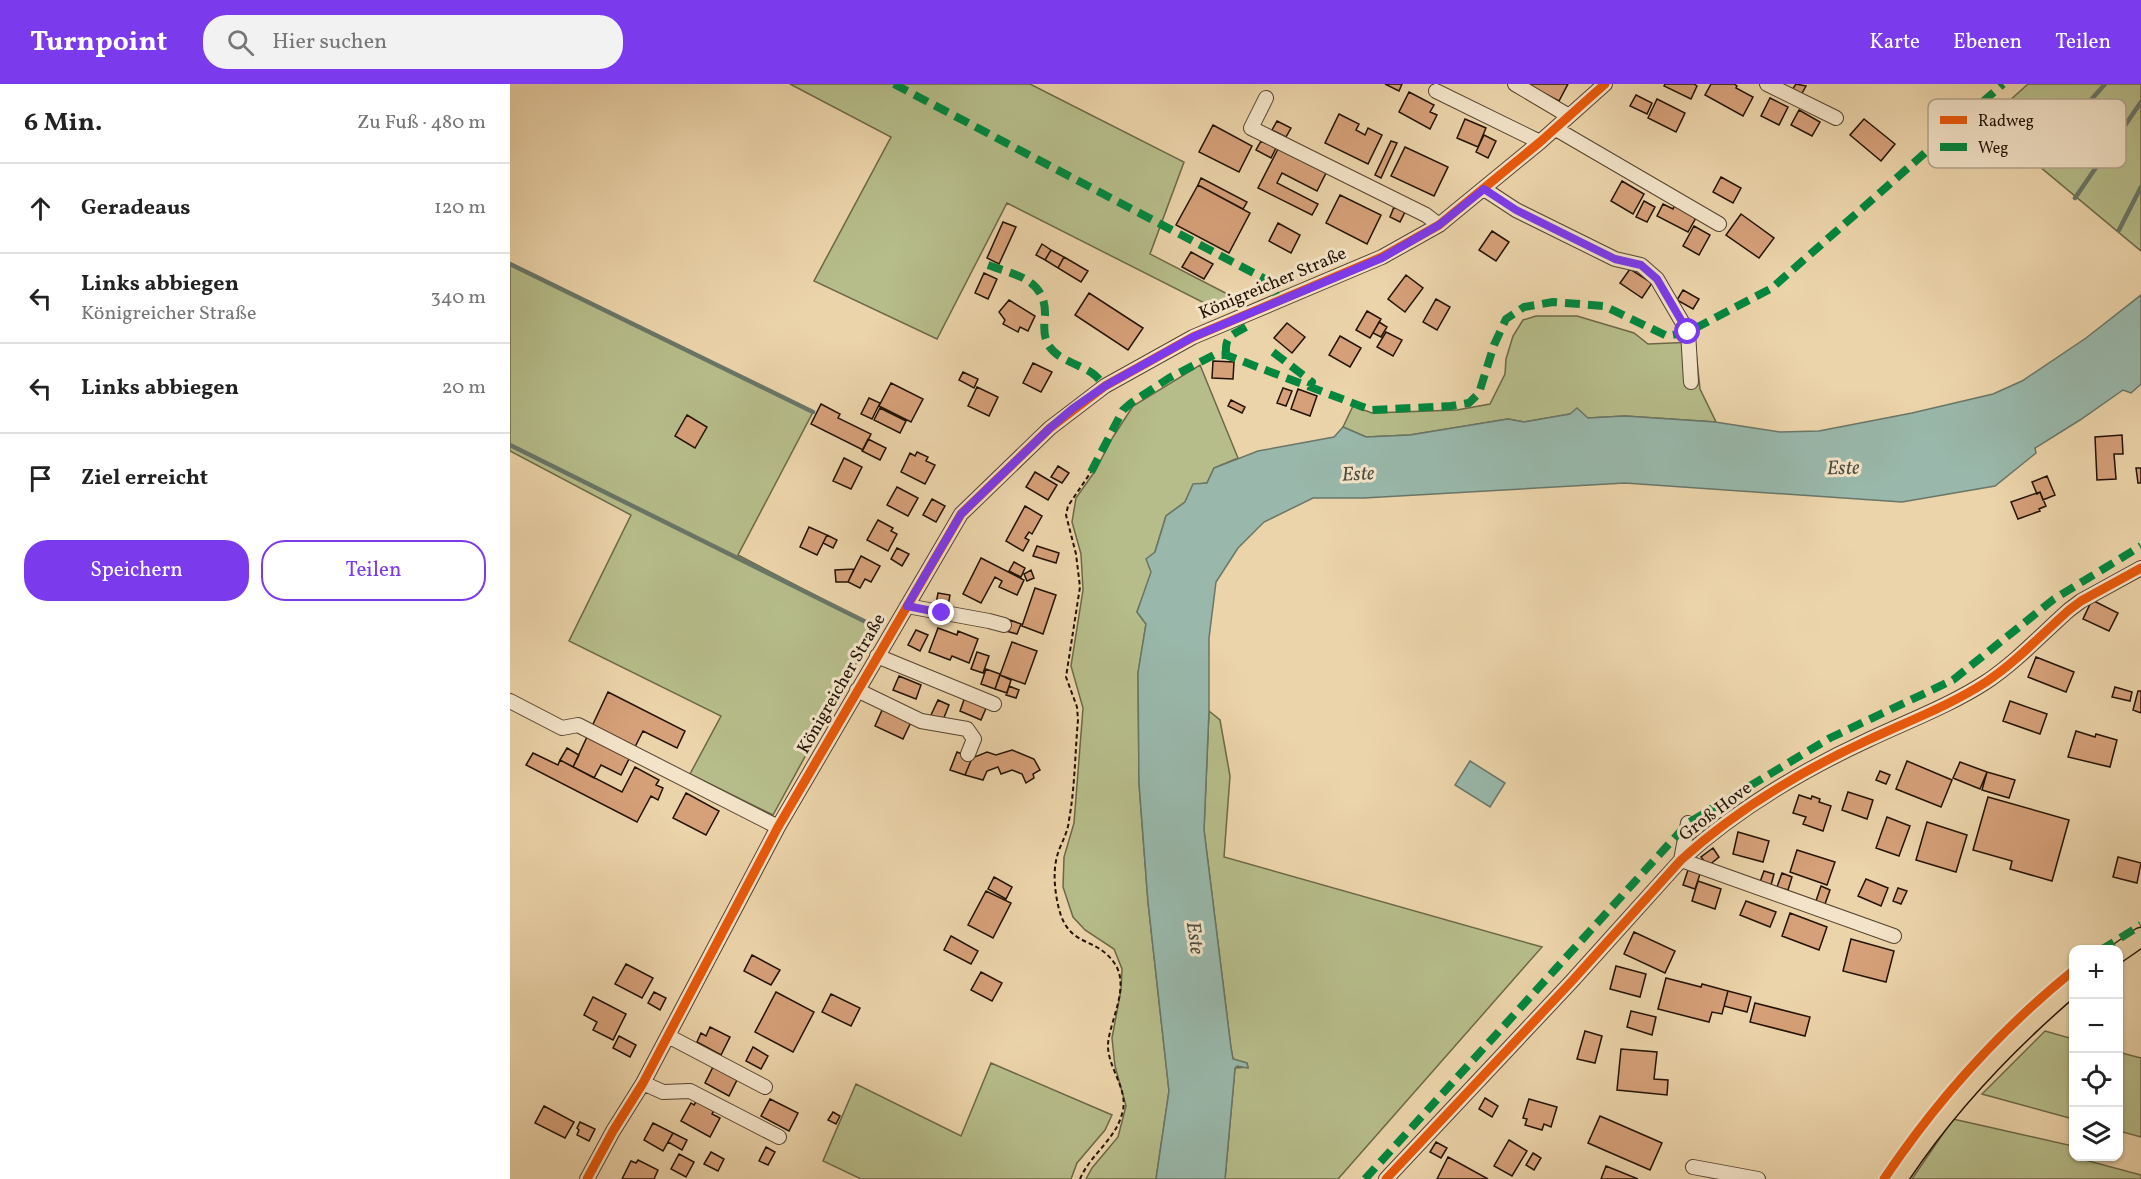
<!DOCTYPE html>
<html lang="de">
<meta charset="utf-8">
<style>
body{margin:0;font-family:Vollkorn,serif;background:#f2f2f2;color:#222}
.controls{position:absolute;right:18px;bottom:18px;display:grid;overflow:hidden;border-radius:12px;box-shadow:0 2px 4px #0004}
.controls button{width:54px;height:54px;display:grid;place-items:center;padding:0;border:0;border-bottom:2px solid #e0e0e0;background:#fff;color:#222;font:30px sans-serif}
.stop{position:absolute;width:18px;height:18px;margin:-14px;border:4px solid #7c3aed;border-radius:50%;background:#fff}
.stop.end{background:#7c3aed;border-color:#fff;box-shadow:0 2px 6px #0008}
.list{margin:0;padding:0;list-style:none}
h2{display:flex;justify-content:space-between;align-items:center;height:78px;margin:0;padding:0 24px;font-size:26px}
h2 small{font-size:20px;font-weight:400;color:#767676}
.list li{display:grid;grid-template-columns:39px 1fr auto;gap:18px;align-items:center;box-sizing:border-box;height:90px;padding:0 24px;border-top:2px solid #e0e0e0}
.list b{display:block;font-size:22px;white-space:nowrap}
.list p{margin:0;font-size:20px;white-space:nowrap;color:#767676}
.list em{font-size:20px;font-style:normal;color:#767676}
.actions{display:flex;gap:12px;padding:18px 24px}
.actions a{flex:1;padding:14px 0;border:2px solid #7c3aed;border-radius:24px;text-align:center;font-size:21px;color:#7c3aed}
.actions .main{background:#7c3aed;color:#fff}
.icon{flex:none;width:33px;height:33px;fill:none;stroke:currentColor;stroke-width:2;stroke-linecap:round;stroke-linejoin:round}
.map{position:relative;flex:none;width:1631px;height:1095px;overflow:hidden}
header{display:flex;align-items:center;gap:36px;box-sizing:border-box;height:84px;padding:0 30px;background:#7c3aed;color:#fff}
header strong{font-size:28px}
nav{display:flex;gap:33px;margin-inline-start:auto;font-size:21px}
.search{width:420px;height:54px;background:#f2f2f2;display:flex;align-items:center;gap:15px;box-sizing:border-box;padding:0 21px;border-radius:24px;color:#767676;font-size:22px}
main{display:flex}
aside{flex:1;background:#fff}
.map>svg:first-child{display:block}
</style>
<header>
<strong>Turnpoint</strong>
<div class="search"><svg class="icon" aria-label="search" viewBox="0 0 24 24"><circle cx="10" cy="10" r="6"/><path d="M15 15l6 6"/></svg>Hier suchen</div>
<nav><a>Karte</a><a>Ebenen</a><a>Teilen</a></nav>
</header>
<main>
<aside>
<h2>6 Min.<small>Zu Fuß · 480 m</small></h2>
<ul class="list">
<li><svg class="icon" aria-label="ahead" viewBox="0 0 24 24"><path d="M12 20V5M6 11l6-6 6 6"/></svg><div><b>Geradeaus</b></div><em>120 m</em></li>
<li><svg class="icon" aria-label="left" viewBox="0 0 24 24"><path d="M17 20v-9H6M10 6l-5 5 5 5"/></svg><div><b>Links abbiegen</b><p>Königreicher Straße</p></div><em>340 m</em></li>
<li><svg class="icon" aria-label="left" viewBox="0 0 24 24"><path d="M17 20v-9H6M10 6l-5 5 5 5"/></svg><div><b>Links abbiegen</b></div><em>20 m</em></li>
<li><svg class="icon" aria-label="arrive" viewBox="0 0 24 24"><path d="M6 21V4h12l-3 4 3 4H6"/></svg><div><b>Ziel erreicht</b></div></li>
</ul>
<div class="actions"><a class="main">Speichern</a><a>Teilen</a></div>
</aside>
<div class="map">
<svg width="1631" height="1095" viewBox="0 0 1631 1095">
<rect width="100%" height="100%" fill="#ecd4aa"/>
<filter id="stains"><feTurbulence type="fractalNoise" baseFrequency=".00333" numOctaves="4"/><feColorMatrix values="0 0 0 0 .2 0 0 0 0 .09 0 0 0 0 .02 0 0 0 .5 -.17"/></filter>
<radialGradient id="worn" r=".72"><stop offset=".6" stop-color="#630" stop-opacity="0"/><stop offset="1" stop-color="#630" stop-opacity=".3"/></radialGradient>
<!-- green -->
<path fill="#b6bd8a" stroke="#6c6847" stroke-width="1.5" d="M280,0H520L674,78L640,170L727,215L704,224L497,119L427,255L304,197L381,53Z
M1518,0H1631V167L1476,38Z
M0,180L303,328L228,471L366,543L263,731L180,690L211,632L59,557L121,431L0,367Z
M1026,232H1067L1124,249L1138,260L1185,258L1190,305L1206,338L1115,332L1078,334L1060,330L1014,338L998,335L900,351L856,353L833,343L843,322L862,329L947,326L980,320L995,290L996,275L1003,252L1013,236Z
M690,281L728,374L704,384L697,399L683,401L675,418L656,432L645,468L642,488L627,528L636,540L628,589L629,699L638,818L659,1007L646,1095H576L582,1084L608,1053L616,1022L605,982L602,954L611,906L612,885L604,865L575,846L563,833L553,803L554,773L564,739L573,624L561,582L573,506L571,470L562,438L566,414L585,387L603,353L623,322Z
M699,627L710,636L720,692L714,773L1032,863L828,1095H715L725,984L738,983L737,979L723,975L721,964L694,746Z
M1535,947L1563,955V1035L1472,1010Z
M1608,968L1631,974V1053L1609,1047Z
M481,979L602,1031L595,1046L567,1079L561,1095H351L313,1077L346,1000L451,1052Z
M1443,1035L1563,1062L1564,1072L1571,1073V1075L1631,1091V1095H1402Z"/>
<!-- water -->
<path fill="#99b8ab" stroke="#697668" stroke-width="1.5" d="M1631,211V300L1621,309L1613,306L1570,336L1525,364L1526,369L1485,402L1392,418L1115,399L854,414H803L754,438L728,464L706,498L699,554V627L694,746L721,964L723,975L737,979L738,984L727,982L725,984L715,1095H646L659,1007L638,818L629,699L628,589L636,540L627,528L641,488L636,475L645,468L656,432L675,418L683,400L697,399L704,384L748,367L824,353L833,343L856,353L900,351L998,335L1014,338L1060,330L1067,324L1078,334L1115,332L1205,338L1270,348L1309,347L1402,329L1483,310L1512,297L1576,254Z
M960,677L995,699L980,723L945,701Z"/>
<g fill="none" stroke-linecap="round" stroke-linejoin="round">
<!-- stream -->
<path stroke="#697668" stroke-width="4.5" d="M1528,76L1595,0
M1565,114L1631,18
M1609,146L1631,103
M0,180L303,328
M0,361L366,543"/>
</g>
<!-- building -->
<path fill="#d6a079" stroke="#221204" stroke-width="1.5" d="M875,0H892L889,7Z
M1016,0H1058L1049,17Z
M1155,0H1184L1187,2L1181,15L1154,2Z
M1201,0H1224L1227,2L1226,4L1243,13L1233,32L1195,11Z
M1286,0L1296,2L1291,11L1282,6Z
M899,8L924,21L920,28L927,31L920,45L889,28Z
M1126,11L1142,19L1137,30L1120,22Z
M1260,14L1278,23L1269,41L1251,32Z
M1147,15L1175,29L1166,48L1138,34Z
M1289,26L1310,38L1302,52L1281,41Z
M829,30L849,40L846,46L855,51L858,44L872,51L858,80L815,59Z
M955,35L976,44L968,63L947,54Z
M1354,35L1385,60L1371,77L1340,51Z
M767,37L781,44L776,53L762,46Z
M703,41L742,62L729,88L689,68Z
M974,51L986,57L978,74L966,68Z
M751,57L766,64L761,74L746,66Z
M881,57L887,59L871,94L865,91Z
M769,63L817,87L807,107L772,89L767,99L808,120L802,131L748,104Z
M895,63L938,83L924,112L881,92Z
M1211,93L1231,104L1223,119L1203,108Z
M691,94L737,118L733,125L688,101Z
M1112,97L1134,110L1123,130L1101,117Z
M688,101L740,129L719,169L666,141Z
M830,111L871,131L857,160L816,139Z
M1134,117L1145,123L1137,138L1126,133Z
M1153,120L1163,125L1165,120L1187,132L1178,148L1147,132Z
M884,123L895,128L890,138L880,133Z
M1231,130L1264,154L1249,174L1216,151Z
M493,138L506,143L489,180L477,174Z
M768,139L790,151L781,169L759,157Z
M1184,142L1200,151L1189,171L1173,162Z
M982,147L999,158L986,177L969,166Z
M532,160L541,166L535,176L526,171Z
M541,166L554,173L548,184L535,176Z
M681,168L703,180L694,195L672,183Z
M554,173L578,187L571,198L548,184Z
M1120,185L1142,199L1132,214L1110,199Z
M474,189L487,195L478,215L465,209Z
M896,191L913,204L895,228L878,215Z
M1173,206L1189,215L1183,225L1167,216Z
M579,209L633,244L618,266L565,231Z
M926,215L940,223L927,246L913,238Z
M499,216L525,232L518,247L510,243L508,248L493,240L495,236L489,228Z
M857,227L871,235L860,254L846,246Z
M869,238L877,243L871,253L863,249Z
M777,239L795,253L782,269L764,254Z
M876,248L892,256L883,272L867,263Z
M830,252L851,264L840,283L819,271Z
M703,277L724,278L723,295L702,294Z
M523,279L542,288L531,308L513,299Z
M453,288L468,295L464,304L449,296Z
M381,299L413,315L401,338L369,322Z
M467,303L488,313L479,332L458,322Z
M773,304L782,307L776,322L767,319Z
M788,305L807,312L800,332L781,325Z
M359,314L370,319L362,335L351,330Z
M721,316L735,323L732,329L718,322Z
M311,320L330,330L328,334L361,350L353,366L301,340Z
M370,324L396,337L390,349L364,336Z
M177,331L197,343L185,364L165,352Z
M1612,351L1613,370H1604L1606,395L1587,396L1585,353Z
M358,355L376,364L370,376L352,367Z
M407,368L418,373L416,377L425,381L415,400L391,388L400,369L405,372Z
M334,374L352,383L341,405L323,397Z
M548,382L559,389L552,399L541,393Z
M1626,384H1631V399H1628Z
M525,388L547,401L538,416L516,403Z
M1537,392L1545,411L1533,416L1530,408L1527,410L1522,398Z
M387,403L408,414L398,432L377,421Z
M1530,408L1536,422L1529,425L1530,427L1508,435L1501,418Z
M422,415L435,422L426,438L413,431Z
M515,422L532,432L522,450L519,448L515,454L519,456L513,467L496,457Z
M368,436L383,444L381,447L387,450L378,467L357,456Z
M299,443L317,451L307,471L290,463Z
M317,451L327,456L323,464L313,459Z
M527,462L549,469L546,479L523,472Z
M387,464L399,470L392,482L381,475Z
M351,472L370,482L361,498L355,495L350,504L338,498Z
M471,474L514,496L507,511L489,503L492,497L485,493L471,519L453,510Z
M504,478L515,484L511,493L499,487Z
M344,485L338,498H326L325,486Z
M521,486L524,494L517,497L514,490Z
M525,504L546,511L533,550L512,542Z
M428,509L440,511L438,522L426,520Z
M1582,516L1608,529L1599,547L1573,535Z
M500,536L511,540L507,550L496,547Z
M428,544L447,551L448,547L468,555L459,579L442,572L440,576L419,568Z
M406,546L418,551L410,567L398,561Z
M502,558L527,567L515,600L490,591Z
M467,568L479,572L473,589L461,585Z
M1526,573L1564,588L1556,608L1518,593Z
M476,585L490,590L485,605L471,600Z
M490,591L501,596L497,609L485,605Z
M389,592L411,601L406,615L383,606Z
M499,602L509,606L506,614L496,611Z
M1605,603L1622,608L1620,617L1602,613Z
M1628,607H1631V629L1623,626Z
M98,608L175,647L167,664L133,647L111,691L91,681L84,694L63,683Z
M455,613L477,622L471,636L450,627Z
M428,616L439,621L433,636L421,631Z
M1500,617L1537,630L1530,650L1493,637Z
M373,624L401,638L393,655L365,642Z
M1566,647L1585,653L1586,650L1607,656L1600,683L1558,673Z
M57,664L69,671L63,683L50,676Z
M502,666L524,675L530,686L523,690L524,694L516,699L512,690L502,686L491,690L488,683L477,687L473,696L455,691L462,674L477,668L486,671Z
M447,668L462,674L455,691L440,686Z
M23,669L48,681L50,676L112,708L125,683L149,696L146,701L153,704L148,716L141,712L127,738L16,681Z
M1397,677L1442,696L1431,723L1386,705Z
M1450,678L1477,688L1470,705L1443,694Z
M1370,687L1380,691L1376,700L1366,696Z
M1477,688L1505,696L1499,714L1472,706Z
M1338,708L1363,716L1357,735L1332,726Z
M176,709L209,727L196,751L163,734Z
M1289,711L1301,715L1302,712L1310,715L1309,718L1321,722L1313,747L1293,740L1296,733L1283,729Z
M1478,713L1559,736L1542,797L1500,785L1502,777L1463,766Z
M1377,733L1400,742L1389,772L1366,764Z
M1417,738L1457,751L1446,788L1406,776Z
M1228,748L1259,757L1253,778L1223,770Z
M1203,764L1209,773L1198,782L1191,773Z
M1287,766L1325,778L1317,801L1280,788Z
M1608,773L1631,779L1627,799L1603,793Z
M1178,786L1190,790L1185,805L1173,801Z
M1254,787L1264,790L1261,801L1250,798Z
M1272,789L1282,793L1278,806L1267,803Z
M484,793L502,803L496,815L478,805Z
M1356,795L1378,804L1371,822L1348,812Z
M1188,797L1211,805L1205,825L1182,817Z
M1311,802L1320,806L1315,820L1306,817Z
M1388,804L1397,807L1391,820L1383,817Z
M476,807L501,819L483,854L458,841Z
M1236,817L1266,828L1260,843L1230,831Z
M1280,829L1317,843L1309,866L1272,852Z
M1124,848L1165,867L1155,889L1114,870Z
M441,852L468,867L461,880L434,866Z
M1341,855L1384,867L1376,898L1333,887Z
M242,871L270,886L261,901L234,887Z
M116,880L143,894L132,914L105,900Z
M1106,882L1136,890L1130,913L1100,905Z
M471,888L492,899L482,917L461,906Z
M1156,894L1191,903L1192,900L1218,907L1212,930L1202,928L1199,938L1148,925Z
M1218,907L1241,913L1237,928L1214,922Z
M144,908L156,914L150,926L138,919Z
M266,908L304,928L283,968L245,948Z
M321,910L350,924L341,942L312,928Z
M83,913L116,930L103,956L83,946L87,938L74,931Z
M1245,919L1300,933L1295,952L1240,938Z
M1121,927L1146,933L1142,951L1117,943Z
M200,943L220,953L211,971L187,958L191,949L196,952Z
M1075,947L1092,952L1085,979L1067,975Z
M109,952L126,961L120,973L103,964Z
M243,963L258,972L251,985L236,977Z
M1111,965L1147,968L1144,995L1158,996L1157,1011L1107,1006Z
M203,983L227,996L219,1012L195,999Z
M975,1014L988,1022L982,1033L969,1025Z
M260,1015L288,1029L279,1047L251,1032Z
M1019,1015L1047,1023L1041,1043L1034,1040L1032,1046L1015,1041L1017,1035L1013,1034Z
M187,1016L205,1025L202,1030L210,1034L200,1053L171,1037L181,1019L184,1021Z
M34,1022L64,1038L55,1054L25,1039Z
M323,1028L330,1032L326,1040L318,1036Z
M1090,1032L1152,1059L1140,1086L1078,1059Z
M70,1038L85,1045L79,1057L67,1051L69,1046L67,1044Z
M143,1039L163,1049L153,1067L134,1056Z
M163,1049L177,1056L172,1066L158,1058Z
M999,1056L1017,1067L1002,1092L984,1082Z
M926,1058L937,1064L931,1074L920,1068Z
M256,1063L265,1068L258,1081L249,1077Z
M201,1068L214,1075L208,1087L194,1080Z
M1023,1069L1031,1074L1024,1086L1016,1081Z
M169,1070L184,1078L176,1093L161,1085Z
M938,1073L978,1095H927Z
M128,1076L148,1086L144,1095H112L121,1077L126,1079Z
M1096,1082L1128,1095H1091Z"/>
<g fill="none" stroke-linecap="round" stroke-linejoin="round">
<!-- minor casing -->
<g stroke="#54422e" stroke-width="16">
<path id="minor" d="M1005,0L1059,32
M1257,0L1326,34
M926,7L1030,58
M756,14L741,44L916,131L929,141
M1046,45L1209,140
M974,105L1006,126L1105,175L1131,181L1147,195L1178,248L1181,298
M397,522L479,537L494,541
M367,572L484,620
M347,606L411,637L457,645L464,655L458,670
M0,617L52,644L68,641L268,743
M1178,739L1171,776L1384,852
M158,952L255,1003
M133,999L153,1008L180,1007L269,1053
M1183,1083L1248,1095
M77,1095L103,1047L133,999L268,743L451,430L540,344L595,302L683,253L872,173L929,141L1030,58L1095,0
M876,1095L1062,897L1171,776C1226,726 1291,687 1358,656C1398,637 1439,622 1476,598C1506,578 1532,550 1559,526L1571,517L1631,484"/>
</g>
<!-- major casing -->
<g stroke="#221204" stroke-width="21">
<path id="major" d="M1608,869L1631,853
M1388,1095C1436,1022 1497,958 1564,901"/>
</g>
<!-- path -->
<path stroke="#221204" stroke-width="2" stroke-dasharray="4.5 3" stroke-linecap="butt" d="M570,1095C580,1071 605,1056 612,1030C620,1006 597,984 598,960C600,936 620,903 605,880C584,849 556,867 547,816C544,800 543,782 549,766C553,756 558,747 559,736C565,703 565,669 568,636L567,623L556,593L570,503L566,470L556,431L558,422L581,388"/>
<!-- minor -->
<use href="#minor" stroke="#f3e3c8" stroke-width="14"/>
<!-- major -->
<use href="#major" stroke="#ecd4aa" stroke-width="18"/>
<!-- quiet -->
<path stroke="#00873e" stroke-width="8" stroke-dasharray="15 8" stroke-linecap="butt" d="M384,0L755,195L770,217
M478,181C505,191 536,195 535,231C534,243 533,252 539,262C548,276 569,280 582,289C587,292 591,298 595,302
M763,268L802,298L800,303
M716,271C715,252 720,252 736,243
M581,388L613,326L621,319L659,294L704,271H716L861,326L941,322L959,319L969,309L984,261L996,235L1014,223L1043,218L1094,222L1157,252L1178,248L1262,204L1493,0
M1591,866L1631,841
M855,1095L1178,739L1320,654L1443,596L1544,515L1631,462"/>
<!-- cycleway casing -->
<g stroke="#f3e3c8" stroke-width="13">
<path id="cycleway" d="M77,1095L103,1047L133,999L268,743L451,430L540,344L595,302L683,253L872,173L929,141L1030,58L1095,0
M876,1095L1062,897L1171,776C1226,726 1291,687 1358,656C1398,637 1439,622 1476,598C1506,578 1532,550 1559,526L1571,517L1631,484
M1374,1095C1427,1016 1490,946 1564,886"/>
</g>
<!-- cycleway -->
<use href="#cycleway" stroke="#e8590c" stroke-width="9"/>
</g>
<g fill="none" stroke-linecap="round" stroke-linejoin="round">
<!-- route -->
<path stroke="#7c3aed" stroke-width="8" d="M432,529L397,522L451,430L540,344L562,325L595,302L683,253L872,174L929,141L974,105L1006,126L1105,175L1131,181L1147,195L1178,248"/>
</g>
<g text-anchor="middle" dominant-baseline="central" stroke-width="6" stroke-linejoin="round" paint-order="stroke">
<!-- street labels -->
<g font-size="18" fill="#221204" stroke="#f3e3c8">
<text transform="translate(763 200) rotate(-23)">Königreicher Straße</text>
<text transform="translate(332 600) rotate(-60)">Königreicher Straße</text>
<text transform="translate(1206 728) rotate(-37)">Groß Hove</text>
</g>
<!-- water labels -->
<g font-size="20" font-style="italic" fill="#4c4c3e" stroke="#f3e3c8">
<text transform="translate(1333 385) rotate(-1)">Este</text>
<text transform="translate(848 391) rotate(-3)">Este</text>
<text transform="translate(684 854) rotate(82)">Este</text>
</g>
</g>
<!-- legend -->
<rect x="1418" y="15" width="198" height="69" rx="9" fill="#f3e3c8" stroke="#b4a48d" stroke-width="1.5"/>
<rect x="1430" y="32" width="27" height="8" fill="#e8590c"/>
<rect x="1430" y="59" width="27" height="8" fill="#00873e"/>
<g font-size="16" fill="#221204">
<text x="1468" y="42">Radweg</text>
<text x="1468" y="69">Weg</text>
</g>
<rect width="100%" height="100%" filter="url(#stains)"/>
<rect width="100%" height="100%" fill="url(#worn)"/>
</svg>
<div class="controls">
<button>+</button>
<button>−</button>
<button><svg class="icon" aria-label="locate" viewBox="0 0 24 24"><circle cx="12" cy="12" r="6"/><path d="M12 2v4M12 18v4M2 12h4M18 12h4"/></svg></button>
<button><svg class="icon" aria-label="layers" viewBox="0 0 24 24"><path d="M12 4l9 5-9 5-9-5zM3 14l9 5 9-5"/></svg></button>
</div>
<div class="stop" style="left:1178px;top:248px"></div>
<div class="stop end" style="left:432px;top:529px"></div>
</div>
</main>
